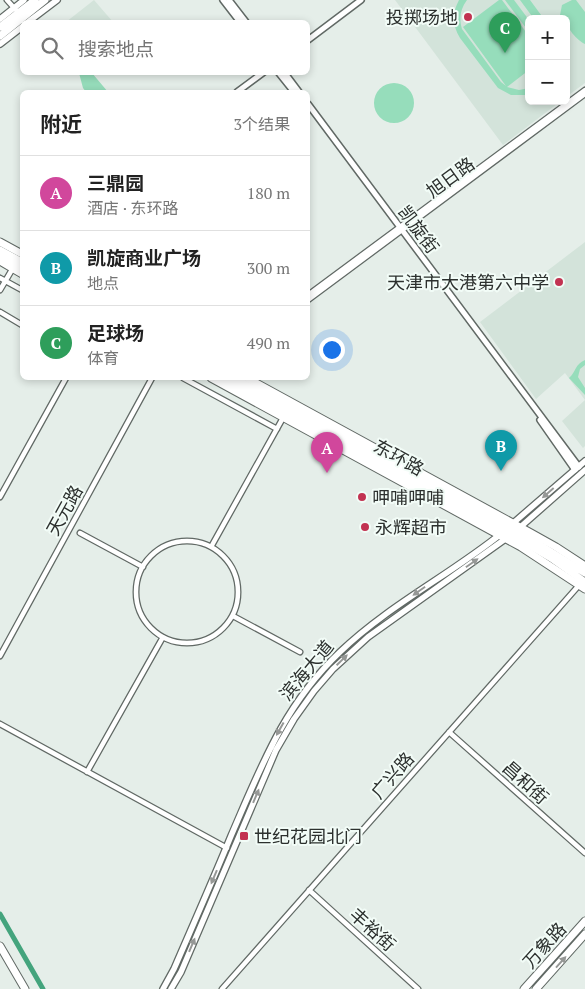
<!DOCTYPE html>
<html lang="zh">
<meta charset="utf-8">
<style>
body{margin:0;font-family:"PT Serif","Noto Sans SC",serif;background:#f6f6f6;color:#222}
.controls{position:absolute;right:15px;top:15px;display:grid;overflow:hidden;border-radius:8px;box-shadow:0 2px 8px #0003}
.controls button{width:45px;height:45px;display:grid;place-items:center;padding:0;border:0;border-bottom:1px solid #e0e0e0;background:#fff;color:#222;font:25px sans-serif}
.you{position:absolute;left:331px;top:349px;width:18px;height:18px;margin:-12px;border:4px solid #fff;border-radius:50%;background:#1a73e8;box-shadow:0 0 0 8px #1a73e833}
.badge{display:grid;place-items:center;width:32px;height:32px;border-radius:50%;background:#0f766e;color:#fff;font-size:16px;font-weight:700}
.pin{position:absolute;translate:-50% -41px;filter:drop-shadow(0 1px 2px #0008)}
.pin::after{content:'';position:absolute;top:26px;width:18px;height:15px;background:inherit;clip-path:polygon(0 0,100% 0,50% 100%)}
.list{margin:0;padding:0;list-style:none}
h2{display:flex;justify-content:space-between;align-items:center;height:65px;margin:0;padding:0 20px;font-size:21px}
h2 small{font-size:16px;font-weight:400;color:#767676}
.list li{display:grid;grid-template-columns:32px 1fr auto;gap:15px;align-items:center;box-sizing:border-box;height:75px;padding:0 20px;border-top:1px solid #e0e0e0}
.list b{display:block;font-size:19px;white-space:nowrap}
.list p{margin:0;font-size:16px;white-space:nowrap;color:#767676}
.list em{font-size:16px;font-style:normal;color:#767676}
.icon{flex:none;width:28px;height:28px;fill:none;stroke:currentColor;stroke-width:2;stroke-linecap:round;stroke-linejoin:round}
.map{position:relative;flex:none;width:585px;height:989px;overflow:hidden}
.search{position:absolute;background:#fff;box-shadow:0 2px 8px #0003;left:20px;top:20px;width:290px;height:55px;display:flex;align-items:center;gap:12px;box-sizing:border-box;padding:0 18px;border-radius:8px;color:#767676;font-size:19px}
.panel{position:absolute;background:#fff;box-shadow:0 2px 8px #0003;left:20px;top:90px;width:290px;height:290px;border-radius:8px}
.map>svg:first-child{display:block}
</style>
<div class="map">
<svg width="585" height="989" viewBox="0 0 585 989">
<rect width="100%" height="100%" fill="#e5eee9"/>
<!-- built -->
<path fill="#d3e3da" d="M94,0L113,22H66Z
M395,0H585V83L566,97V19H529V101H561L503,145Z
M585,242V446L583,448L562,421L585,400L565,373L536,399L480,322Z"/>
<!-- green -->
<path fill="#96ddbb" d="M459,0H467C460,9 459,19 462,29L501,82L506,86L463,27L499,0H502L529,36V70L507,87L519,90L529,88V95H511L498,88L460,38C452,25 452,13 459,0Z
M505,0H514L529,20V32Z
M520,0H530L544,19H534Z
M572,0H576L585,12V44C577,40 566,28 566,19H563L560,15L562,5Z
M79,73H92L108,92H86L83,88Z
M374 103a20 20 0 1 1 40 0a20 20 0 1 1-40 0Z
M585,360V365L580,369L578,377L585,388V395L569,378C576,372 575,364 585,360Z"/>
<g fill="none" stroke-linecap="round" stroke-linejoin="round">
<!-- canal -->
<path stroke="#44a47d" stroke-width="5" d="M0,914L43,989"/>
<!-- minor casing -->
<g stroke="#616965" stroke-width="7">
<path id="minor" d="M7,0L16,10
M0,278L22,290
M0,290L13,268
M308,295L585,90
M308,300L585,94
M0,312L22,325
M183,378L277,429
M0,497L66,378
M80,533L143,567
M136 592a51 51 0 1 1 102 0a51 51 0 1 1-102 0Z
M211,547L284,416
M233,616L300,652
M0,656L152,378
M0,724L227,848
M449,732L585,853
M87,772L163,637
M309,890L418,989
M222,989L581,583"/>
</g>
<!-- tertiary casing -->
<g stroke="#616965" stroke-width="8">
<path id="tertiary" d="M223,0L240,22
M229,0L246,22
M308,40L361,0
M278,72L294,92
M284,72L299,92
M237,92L264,72
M308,104L579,467
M540,420L575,470"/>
</g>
<!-- secondary casing -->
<g stroke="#616965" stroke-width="8">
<path id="secondary" d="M0,19L24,0
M28,22L57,0
M0,44L22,27
M511,525L585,461
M517,530L585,470
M163,989L174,969C193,925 213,880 231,836C261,767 284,705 340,652C389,605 450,575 502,533
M171,989L181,972L276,750L294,719L314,691L333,669L368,637L508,537"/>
</g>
<!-- primary casing -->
<g stroke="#616965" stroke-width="9">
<path id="primary" d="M0,27L35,0
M0,36L45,0
M0,242L22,254
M0,261L22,274
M211,378L521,547L585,589
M247,378L531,533L556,547L585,566
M0,946L25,989
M524,989L585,921
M536,989L585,934"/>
</g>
<!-- trunk casing -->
<g stroke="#616965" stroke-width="9">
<path id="trunk" d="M0,250L22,262
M0,256L22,269
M223,378L524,542L551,558L585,582
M234,378L527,537L585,573"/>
</g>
<!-- minor -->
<use href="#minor" stroke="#fff" stroke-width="4.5"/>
<!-- tertiary -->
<use href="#tertiary" stroke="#fff" stroke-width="5"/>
<!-- secondary -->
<use href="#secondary" stroke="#fff" stroke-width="5.5"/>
<!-- primary -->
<use href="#primary" stroke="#fff" stroke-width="7"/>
<!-- trunk -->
<use href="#trunk" stroke="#fff" stroke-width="7"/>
</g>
<!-- one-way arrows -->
<defs><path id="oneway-solid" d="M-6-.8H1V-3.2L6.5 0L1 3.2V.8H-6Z" transform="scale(1.25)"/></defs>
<g fill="#969896">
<use href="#oneway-solid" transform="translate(548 493) rotate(139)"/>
<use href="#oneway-solid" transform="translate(472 563) rotate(-35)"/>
<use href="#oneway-solid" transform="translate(419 591) rotate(145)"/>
<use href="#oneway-solid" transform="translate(342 660) rotate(-44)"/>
<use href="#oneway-solid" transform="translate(280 729) rotate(119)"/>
<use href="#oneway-solid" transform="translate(256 796) rotate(-67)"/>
<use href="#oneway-solid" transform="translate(214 877) rotate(113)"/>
<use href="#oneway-solid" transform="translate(192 945) rotate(-67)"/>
<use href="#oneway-solid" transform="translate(561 962) rotate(-48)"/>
</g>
<!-- markers -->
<g fill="#c23251" stroke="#f2fcf7" stroke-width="2">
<circle cx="468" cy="17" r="5"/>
<circle cx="559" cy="282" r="5"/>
<circle cx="362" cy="497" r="5"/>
<circle cx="365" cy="527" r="5"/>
<rect x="239" y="831" width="10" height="10" rx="2.5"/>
</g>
<g text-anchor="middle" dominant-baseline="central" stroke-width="4" stroke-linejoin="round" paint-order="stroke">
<!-- poi labels -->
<g font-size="18" fill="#2c302e" stroke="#f2fcf7" text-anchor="start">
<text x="458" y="17" text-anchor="end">投掷场地</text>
<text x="549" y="282" text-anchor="end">天津市大港第六中学</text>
<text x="372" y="497">呷哺呷哺</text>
<text x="375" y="527">永辉超市</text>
<text x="254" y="836">世纪花园北门</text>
</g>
<!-- street labels -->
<g font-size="18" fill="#2c302e" stroke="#f2fcf7">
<text transform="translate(450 177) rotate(-36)">旭日路</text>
<text transform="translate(419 229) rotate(53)">凯旋街</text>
<text transform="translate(399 457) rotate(29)">东环路</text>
<text transform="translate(64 510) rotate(-61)">天元路</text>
<text transform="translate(306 670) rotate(-50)">滨海大道</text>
<text transform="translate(392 775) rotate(-49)">广兴路</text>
<text transform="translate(526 782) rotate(42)">昌和街</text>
<text transform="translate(373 929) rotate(42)">丰裕街</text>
<text transform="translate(544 945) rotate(-48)">万象路</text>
</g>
</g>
</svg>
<div class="controls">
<button>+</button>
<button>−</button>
</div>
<div class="you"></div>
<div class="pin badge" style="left:327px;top:473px;background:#d1479c">A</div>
<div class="pin badge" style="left:501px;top:471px;background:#0f9aa8">B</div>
<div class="pin badge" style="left:505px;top:53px;background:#2e9e5b">C</div>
<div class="search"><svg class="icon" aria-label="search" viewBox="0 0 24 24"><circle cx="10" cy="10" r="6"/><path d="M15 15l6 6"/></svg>搜索地点</div>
<section class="panel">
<h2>附近<small>3个结果</small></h2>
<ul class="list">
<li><span class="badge" style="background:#d1479c">A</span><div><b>三鼎园</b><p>酒店 · 东环路</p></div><em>180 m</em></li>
<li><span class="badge" style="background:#0f9aa8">B</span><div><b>凯旋商业广场</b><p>地点</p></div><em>300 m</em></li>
<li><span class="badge" style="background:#2e9e5b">C</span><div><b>足球场</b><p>体育</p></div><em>490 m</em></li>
</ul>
</section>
</div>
